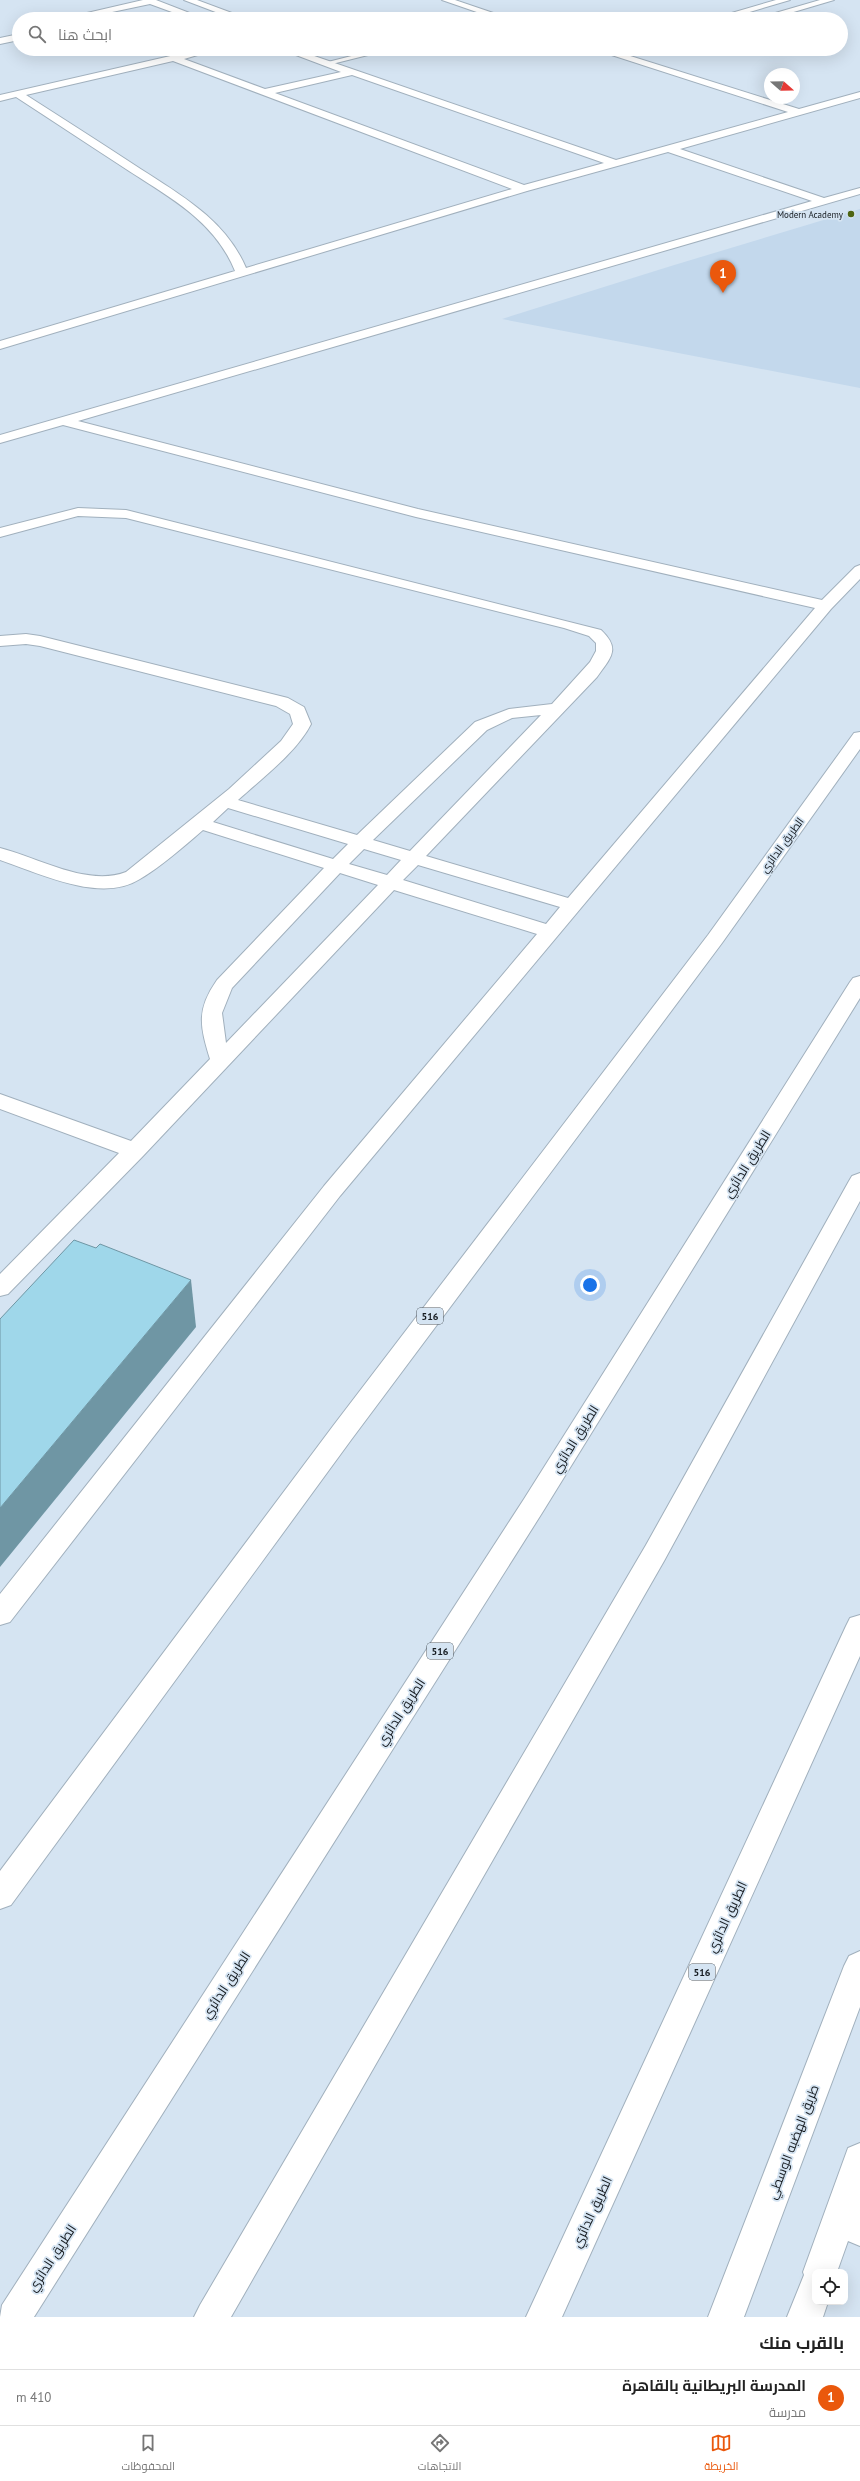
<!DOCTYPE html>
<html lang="ar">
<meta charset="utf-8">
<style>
body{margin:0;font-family:"PT Sans",Cairo,sans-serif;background:#f2f2f2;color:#222;direction:rtl}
.controls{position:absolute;right:12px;bottom:12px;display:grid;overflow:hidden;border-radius:8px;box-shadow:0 4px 16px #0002}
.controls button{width:36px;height:36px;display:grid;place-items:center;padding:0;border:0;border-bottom:1px solid #e0e0e0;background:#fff;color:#222;font:20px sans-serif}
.compass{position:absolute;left:764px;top:68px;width:36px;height:36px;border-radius:50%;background:#fff;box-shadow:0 4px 16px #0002;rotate:110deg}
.you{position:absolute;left:590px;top:1285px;width:14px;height:14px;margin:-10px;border:3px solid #fff;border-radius:50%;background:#1a73e8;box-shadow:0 0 0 6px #1a73e833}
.badge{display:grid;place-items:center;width:26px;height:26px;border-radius:50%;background:#ea580c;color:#fff;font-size:13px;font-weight:700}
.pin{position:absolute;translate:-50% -33px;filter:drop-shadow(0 1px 2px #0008)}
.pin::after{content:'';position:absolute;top:21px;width:14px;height:12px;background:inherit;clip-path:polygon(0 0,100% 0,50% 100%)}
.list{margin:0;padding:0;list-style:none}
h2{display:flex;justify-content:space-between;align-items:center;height:52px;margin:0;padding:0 16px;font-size:17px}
h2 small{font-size:13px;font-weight:400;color:#767676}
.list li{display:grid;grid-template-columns:26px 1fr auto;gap:12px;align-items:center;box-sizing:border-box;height:56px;padding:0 16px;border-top:1px solid #e0e0e0}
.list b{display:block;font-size:15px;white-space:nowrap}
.list p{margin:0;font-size:13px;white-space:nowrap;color:#767676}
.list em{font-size:13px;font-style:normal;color:#767676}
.icon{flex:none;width:22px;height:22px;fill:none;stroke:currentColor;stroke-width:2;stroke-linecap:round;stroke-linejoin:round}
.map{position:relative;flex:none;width:860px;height:2317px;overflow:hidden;direction:ltr}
.search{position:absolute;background:#fff;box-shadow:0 4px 16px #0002;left:12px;right:12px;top:12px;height:44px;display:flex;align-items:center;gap:10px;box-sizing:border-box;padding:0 14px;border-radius:22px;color:#767676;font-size:15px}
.sheet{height:108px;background:#fff}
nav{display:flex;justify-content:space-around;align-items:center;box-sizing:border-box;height:56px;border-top:1px solid #e0e0e0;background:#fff;font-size:11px;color:#767676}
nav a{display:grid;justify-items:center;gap:2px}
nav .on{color:#ea580c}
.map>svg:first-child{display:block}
</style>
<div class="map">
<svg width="860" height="2317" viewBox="0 0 860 2317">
<rect width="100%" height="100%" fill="#d5e4f2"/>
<!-- built -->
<path fill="#c3d8ec" d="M860,209V388L502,319L671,266Z"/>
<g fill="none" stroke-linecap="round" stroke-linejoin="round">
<!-- service casing -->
<g stroke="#a1b0bd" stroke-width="2">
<path id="service" d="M379,49H392L328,65L324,63Z"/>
</g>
<!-- minor casing -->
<g stroke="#a1b0bd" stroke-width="2">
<path id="minor" d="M143,0H156L205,19H191L150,4L79,19H61Z
M184,0H197L248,19H234Z
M442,0H455L511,19H497Z
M776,0H790L726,19H711Z
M820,0H834L770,19L765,16Z
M19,34V40L0,44V38Z
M201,49H218L184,59L265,89L341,72L280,49H294L616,160L788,112L593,49H608L799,109L860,92V98L680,149L824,198L860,188V194L78,421L418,509L822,600L855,567L860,565V579L831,609L340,1196L10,1622L0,1625V1594L324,1186L537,934L394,890L143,1156L8,1294L0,1296V1274L119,1153L0,1109V1094L131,1141L210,1059C200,1026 196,1010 217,980L324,868L203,830C183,847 162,866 140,879C101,904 39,873 0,860V848C39,858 88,887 126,872L229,789L281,741L293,724L290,714L276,706L40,646L26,644L0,646V636L26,634L40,636L288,698L304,707L311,724C297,752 261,779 238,800L357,835L475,722L509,709L552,704L590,662L596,651V643L589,636L564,628L126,518L78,516L0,537V528L78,508L126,510L601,630C621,649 611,657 597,677L426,856L568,898L815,608L416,517L63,425L0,443V435L812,201L668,152L527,191L0,349V341L235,271C215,221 169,197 126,169C89,145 53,121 16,97L0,101V95ZM173,61L512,189L246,268C225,218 177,193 133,164C98,141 62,118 26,95ZM352,75L604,163L524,185L275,93ZM541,715L410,851L373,840L487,730L512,718ZM228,808L348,844L333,859L213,822ZM364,849L401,860L387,875L349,864ZM418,865L560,907L546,924L403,880ZM340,873L378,885L226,1043L222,1013L232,988Z
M860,1951V2007L744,2317H708L844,1966L849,1956Z
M860,2143V2246L848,2241L837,2272H815V2302H828L823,2317H787L804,2275L803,2272L848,2148Z"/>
</g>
<!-- trunk casing -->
<g stroke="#a1b0bd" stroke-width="2">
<path id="trunk" d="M860,732V749L722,943L351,1440L11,1905L0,1909V1871L333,1426L708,935L854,733Z
M860,1615V1656L562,2317H526L846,1626L850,1618Z"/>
</g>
<!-- motorway casing -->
<g stroke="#a1b0bd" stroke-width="2">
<path id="motorway" d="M860,976V998L542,1513L34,2317H0L2,2305L524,1499L850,982L853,978Z
M860,1173V1201L664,1561L231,2317H194L200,2305L646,1545L849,1181L852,1176Z"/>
</g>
<!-- service -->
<use href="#service" fill="#fff" fill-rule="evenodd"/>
<!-- minor -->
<use href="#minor" fill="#fff" fill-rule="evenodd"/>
<!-- trunk -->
<use href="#trunk" fill="#fff" fill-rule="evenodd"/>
<!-- motorway -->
<use href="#motorway" fill="#fff" fill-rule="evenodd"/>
</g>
<!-- shaded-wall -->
<path fill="#6f96a4" d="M191,1280L196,1327L0,1567V1508Z"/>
<!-- building -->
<path fill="#9fd7ea" stroke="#6f96a4" d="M74,1240L96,1248L100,1244L191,1280L0,1508V1319Z"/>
<!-- markers -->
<circle fill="#4d6412" stroke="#d5e4f2" stroke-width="1.5" cx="851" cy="214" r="4"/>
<g text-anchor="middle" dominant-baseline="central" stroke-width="3.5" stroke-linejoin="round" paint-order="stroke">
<!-- far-poi labels -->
<g font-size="9" fill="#151a1f" stroke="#d5e4f2" text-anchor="end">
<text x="843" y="214">Modern Academy</text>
</g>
<!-- shield labels -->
<g fill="#d5e4f2" stroke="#4f575e" stroke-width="1">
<rect x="417" y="1308" width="26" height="16" rx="3"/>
<rect x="427" y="1643" width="26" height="16" rx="3"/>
<rect x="689" y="1964" width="26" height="16" rx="3"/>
</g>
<g font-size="10" font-weight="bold" fill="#151a1f">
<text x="430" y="1316">516</text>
<text x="440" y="1651">516</text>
<text x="702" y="1972">516</text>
</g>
<!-- street labels -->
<g font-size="11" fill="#151a1f" stroke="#d5e4f2">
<text transform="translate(782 845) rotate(-54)">الطريق الدائري</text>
</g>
<!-- near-street labels -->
<g font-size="13" fill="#151a1f" stroke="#d5e4f2">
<text transform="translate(747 1164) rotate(-58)">الطريق الدائري</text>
<text transform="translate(575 1439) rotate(-58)">الطريق الدائري</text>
<text transform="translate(401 1712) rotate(-57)">الطريق الدائري</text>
<text transform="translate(727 1917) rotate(-65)">الطريق الدائري</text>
<text transform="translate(226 1985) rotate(-57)">الطريق الدائري</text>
<text transform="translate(793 2142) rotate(-69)">طريق الهضبه الوسطي</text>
<text transform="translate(592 2212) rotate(-65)">الطريق الدائري</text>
<text transform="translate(52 2258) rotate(-57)">الطريق الدائري</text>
</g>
</g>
</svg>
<div class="controls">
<button><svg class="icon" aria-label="locate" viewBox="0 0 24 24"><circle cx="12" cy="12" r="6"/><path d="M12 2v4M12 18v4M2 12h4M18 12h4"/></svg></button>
</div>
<svg class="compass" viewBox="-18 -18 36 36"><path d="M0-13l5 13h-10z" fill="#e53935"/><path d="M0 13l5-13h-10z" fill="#767676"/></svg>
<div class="you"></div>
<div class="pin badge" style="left:723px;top:293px">1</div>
<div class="search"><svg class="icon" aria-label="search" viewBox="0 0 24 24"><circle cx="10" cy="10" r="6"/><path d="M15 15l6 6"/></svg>ابحث هنا</div>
</div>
<section class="sheet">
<h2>بالقرب منك<small></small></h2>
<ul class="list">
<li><span class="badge">1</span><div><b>المدرسة البريطانية بالقاهرة</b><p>مدرسة</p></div><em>410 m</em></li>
</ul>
</section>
<nav>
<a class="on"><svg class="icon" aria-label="map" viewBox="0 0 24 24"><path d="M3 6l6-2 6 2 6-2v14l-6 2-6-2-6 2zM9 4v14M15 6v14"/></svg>الخريطة</a>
<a><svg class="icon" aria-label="directions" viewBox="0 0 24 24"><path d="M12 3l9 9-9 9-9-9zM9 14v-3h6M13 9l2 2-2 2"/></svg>الاتجاهات</a>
<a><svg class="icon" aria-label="saved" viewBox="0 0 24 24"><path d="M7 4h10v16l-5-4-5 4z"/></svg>المحفوظات</a>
</nav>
